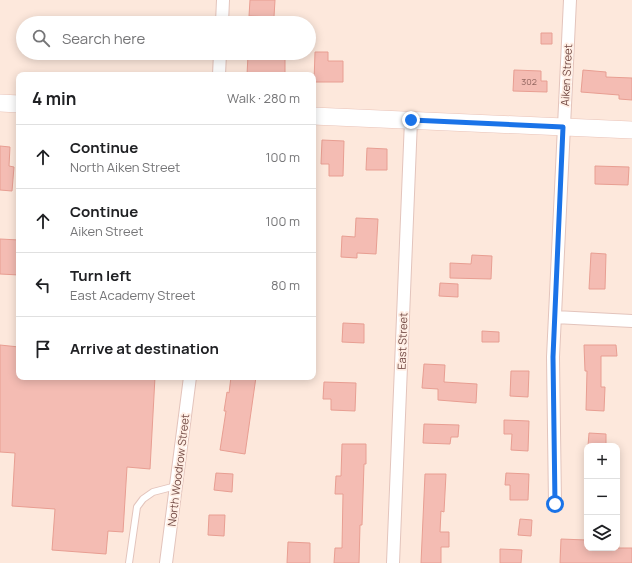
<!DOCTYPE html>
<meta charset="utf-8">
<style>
body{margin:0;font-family:Manrope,sans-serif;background:#f2f2f2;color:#202124}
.controls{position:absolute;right:12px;bottom:12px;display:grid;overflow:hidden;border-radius:8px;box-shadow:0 2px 10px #0003}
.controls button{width:36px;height:36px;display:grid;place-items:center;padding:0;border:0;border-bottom:1px solid #e0e0e0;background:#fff;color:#202124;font:20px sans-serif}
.stop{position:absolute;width:12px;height:12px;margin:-9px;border:3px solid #1a73e8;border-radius:50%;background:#fff}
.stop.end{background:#1a73e8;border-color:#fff;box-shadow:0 1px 4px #0008}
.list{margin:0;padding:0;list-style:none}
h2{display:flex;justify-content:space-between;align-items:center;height:52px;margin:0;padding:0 16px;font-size:17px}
h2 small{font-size:13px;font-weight:400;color:#757577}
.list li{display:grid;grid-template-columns:26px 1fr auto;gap:12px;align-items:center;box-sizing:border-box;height:64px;padding:0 16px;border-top:1px solid #e0e0e0}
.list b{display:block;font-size:15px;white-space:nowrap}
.list p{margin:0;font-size:13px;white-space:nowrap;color:#757577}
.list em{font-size:13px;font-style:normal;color:#757577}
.icon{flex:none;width:22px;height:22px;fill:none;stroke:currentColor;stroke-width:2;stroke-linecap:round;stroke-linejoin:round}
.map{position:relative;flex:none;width:632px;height:563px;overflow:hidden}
.search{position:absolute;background:#fff;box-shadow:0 2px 10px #0003;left:16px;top:16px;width:300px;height:44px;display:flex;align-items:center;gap:10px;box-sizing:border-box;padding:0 14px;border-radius:22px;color:#757577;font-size:15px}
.panel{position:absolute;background:#fff;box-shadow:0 2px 10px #0003;left:16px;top:72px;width:300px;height:308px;border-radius:8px}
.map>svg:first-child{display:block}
</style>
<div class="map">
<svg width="632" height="563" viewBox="0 0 632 563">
<rect width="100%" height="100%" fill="#fde8dc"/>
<!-- building -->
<path fill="#f4bcb3" stroke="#e89e92" d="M250,0H275L274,17L249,16Z
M541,33H552V44H541Z
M315,52H328V61H343V82H314Z
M248,55L285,57V75H247Z
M514,70L541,71V81H547V92L513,91Z
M583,70L606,72V77L632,78V100L619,99V95L581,92Z
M322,140L344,141L343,176H329V164H321Z
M0,146L10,147L9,166L14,167L12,191L0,190Z
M367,148L387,149V170H366Z
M595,166L629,167L628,185L595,184Z
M356,218L378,219L376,254L357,253V258L341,257L342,236L355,237Z
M0,239L19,240V275L0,274Z
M591,253L606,254L605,289H589Z
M472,255L492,256L491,279L450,278V263L471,264Z
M440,283L458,284V297L439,296Z
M343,323L364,324V343L342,342Z
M482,331L499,332V342H482Z
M0,345L19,347V377H155L150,469L127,467L123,532L108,531L106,554L52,550L55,509L12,506L15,453L0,452Z
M584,345H616L617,356H601V387H605L604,411L586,410L587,371H585Z
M424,364L445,365L444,382L477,384L476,403L438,400V389L422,388Z
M511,371H529L528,397L510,396Z
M231,377H256L245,454L220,450L226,411H224L227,392L229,393Z
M324,382L356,383L355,411L331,410V399H323Z
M504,420L529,421L528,451L511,450L512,434H504Z
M424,424L459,425L458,437H451L450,444L423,443Z
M589,433L606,434V446H588Z
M342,444H366V464H364L362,525H360L359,563H334L335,548H342L343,494H335L336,476H341Z
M216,473L233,474L232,492L214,490Z
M506,473L529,474L528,500H510V485H505Z
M425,474H446L444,512L441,511L440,532H449V547H441V563H421Z
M209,515H225L224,536L208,535Z
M520,519L532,520L531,536L518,535Z
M561,539L586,540V548H632V563H560Z
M288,542L310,543V563H287Z
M500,549L522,550L521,563H500Z"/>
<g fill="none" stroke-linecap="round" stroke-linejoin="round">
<!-- lane casing -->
<g stroke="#e3c4bc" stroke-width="8">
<path id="lane" d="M129,563L137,507L143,499L153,492L176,486"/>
</g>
<!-- street casing -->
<g stroke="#e3c4bc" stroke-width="14">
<path id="street" d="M222,23L223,0
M219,75L220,53
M555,317L632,321
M555,504L553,357L570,0
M166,563L190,377
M393,563L411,120"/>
</g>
<!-- secondary casing -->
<g stroke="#e9c3b8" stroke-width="18">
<path id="secondary" d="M0,103L19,104
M313,116L632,130"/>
</g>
<!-- lane -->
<use href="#lane" stroke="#fff" stroke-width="6"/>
<!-- street -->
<use href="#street" stroke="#fff" stroke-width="12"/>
<!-- secondary -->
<use href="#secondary" stroke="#fff" stroke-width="17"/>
</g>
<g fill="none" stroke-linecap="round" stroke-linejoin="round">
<!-- route -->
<path stroke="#1a73e8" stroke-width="5" d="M411,120L563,127L553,357L555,504"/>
</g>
<g text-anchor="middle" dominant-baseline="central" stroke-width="3.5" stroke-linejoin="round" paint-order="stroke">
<!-- number labels -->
<g font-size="9" fill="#936660">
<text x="529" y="81">302</text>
</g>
<!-- street labels -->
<g font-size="11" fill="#734a44" stroke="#ffeee4">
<text transform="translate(566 75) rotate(-87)">Aiken Street</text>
<text transform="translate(402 341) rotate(-88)">East Street</text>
<text transform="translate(178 470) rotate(-83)">North Woodrow Street</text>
</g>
</g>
</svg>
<div class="controls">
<button>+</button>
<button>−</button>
<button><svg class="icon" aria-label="layers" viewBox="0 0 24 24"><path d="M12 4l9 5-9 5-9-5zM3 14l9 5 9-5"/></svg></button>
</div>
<div class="stop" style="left:555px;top:504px"></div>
<div class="stop end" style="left:411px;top:120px"></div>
<div class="search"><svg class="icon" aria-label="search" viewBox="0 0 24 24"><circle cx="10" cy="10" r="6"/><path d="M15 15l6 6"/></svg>Search here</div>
<section class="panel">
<h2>4 min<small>Walk · 280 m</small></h2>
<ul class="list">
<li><svg class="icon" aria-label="ahead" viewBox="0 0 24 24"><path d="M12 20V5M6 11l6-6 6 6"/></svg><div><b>Continue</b><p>North Aiken Street</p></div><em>100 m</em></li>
<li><svg class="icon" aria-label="ahead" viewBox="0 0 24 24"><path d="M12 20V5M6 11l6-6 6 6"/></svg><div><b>Continue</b><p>Aiken Street</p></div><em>100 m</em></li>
<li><svg class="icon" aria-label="left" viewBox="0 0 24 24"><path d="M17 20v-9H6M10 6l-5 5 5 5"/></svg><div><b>Turn left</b><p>East Academy Street</p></div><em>80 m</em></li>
<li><svg class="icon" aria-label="arrive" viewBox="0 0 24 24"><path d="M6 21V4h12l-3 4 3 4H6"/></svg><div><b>Arrive at destination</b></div></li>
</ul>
</section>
</div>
